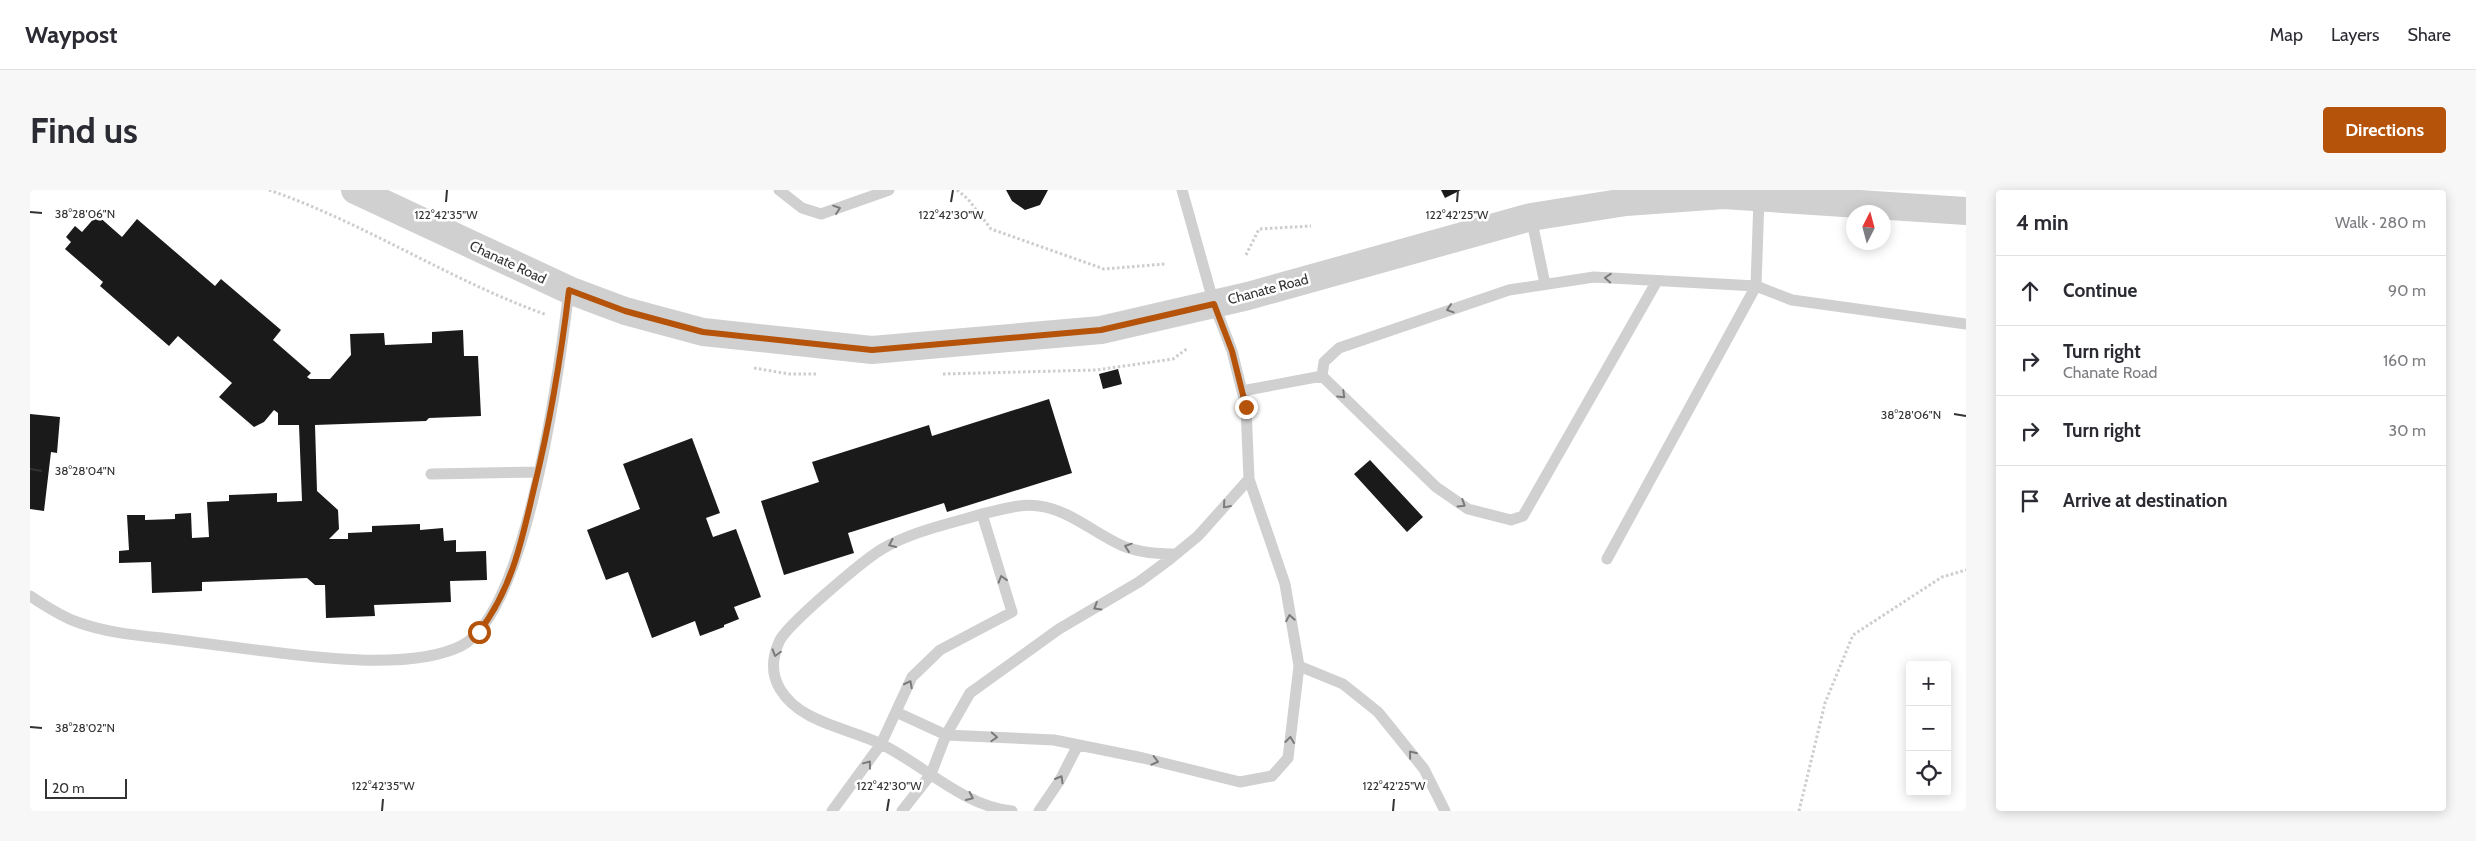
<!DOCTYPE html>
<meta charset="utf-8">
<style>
body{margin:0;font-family:Cabin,sans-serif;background:#f7f7f7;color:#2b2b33}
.controls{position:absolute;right:15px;bottom:15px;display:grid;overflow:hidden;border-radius:5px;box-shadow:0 2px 12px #0003}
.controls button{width:45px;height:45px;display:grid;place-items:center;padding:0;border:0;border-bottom:1px solid #e1e1e2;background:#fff;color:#2b2b33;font:25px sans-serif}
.compass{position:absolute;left:1816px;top:15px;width:45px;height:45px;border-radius:50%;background:#fff;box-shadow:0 2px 12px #0003;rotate:6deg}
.scale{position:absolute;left:15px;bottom:12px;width:82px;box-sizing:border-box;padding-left:5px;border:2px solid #333;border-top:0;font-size:14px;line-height:18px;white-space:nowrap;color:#333;-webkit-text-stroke:4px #fff;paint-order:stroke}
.stop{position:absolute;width:15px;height:15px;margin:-11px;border:4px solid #b45309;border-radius:50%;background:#fff}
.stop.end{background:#b45309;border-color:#fff;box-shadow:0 1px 5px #0008}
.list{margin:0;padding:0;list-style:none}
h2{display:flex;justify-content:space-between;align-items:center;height:65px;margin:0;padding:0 20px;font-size:21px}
h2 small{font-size:16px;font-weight:400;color:#7c7c81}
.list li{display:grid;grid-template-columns:32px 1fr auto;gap:15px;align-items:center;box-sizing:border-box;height:70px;padding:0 20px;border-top:1px solid #e1e1e2}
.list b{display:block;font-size:19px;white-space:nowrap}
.list p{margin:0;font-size:16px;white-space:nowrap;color:#7c7c81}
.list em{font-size:16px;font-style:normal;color:#7c7c81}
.icon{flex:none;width:28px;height:28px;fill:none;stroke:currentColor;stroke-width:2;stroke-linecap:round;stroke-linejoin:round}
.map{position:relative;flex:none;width:1936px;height:621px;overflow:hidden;border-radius:5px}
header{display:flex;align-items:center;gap:30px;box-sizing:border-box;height:70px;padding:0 25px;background:#fff;border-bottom:1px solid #e1e1e2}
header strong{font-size:24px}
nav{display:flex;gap:28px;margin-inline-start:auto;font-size:18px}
.intro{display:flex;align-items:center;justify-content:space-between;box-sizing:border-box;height:120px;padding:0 30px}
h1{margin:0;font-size:35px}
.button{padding:12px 22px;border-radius:5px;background:#b45309;color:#fff;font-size:18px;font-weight:700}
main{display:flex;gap:30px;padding:0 30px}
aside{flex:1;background:#fff;border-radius:5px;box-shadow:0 2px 12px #0003}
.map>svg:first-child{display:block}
</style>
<header>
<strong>Waypost</strong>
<nav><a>Map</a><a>Layers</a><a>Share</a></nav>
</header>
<div class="intro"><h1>Find us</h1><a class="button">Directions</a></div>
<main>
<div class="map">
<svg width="1936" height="621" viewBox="0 0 1936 621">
<rect width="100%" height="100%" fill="#fff"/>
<!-- building -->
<path fill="#1a1a1a" d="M976,0H1018L1010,15L995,20L982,11Z
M1411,0H1431L1415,8Z
M67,25L92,47L107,29L185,96L191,89L251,140L243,150L281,183L277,187L280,189H300L321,165L320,144L354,143L355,155L402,153V142L433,140L434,166H448L451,226L399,228L396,231L285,235L287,301L308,320L309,339L299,349H318V343L342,342V336L390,334V340L413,338L414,351L426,350V362L456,361L457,390L420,391L421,412L344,415L345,426L296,428L295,395H285L277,388L172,392V401L122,403L121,372L89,373V361L99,360L97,325H115V330L145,329V324L161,323L162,348L179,347L177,312L199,311V305L247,303V312L272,311L269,235H248V223L244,220L234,232L224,237L189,207L202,193L148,146L139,156L70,96L73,92L35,59L41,52L36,47L45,36L52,42Z
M1088,179L1092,194L1073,199L1069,184Z
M1019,209L1042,283L917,322L914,313L818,343L824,363L754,385L731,311L789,292L782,272L899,235L902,246Z
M0,224L30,227L27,263L21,262L14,321L0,319Z
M662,248L690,323L676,328L683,347L706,339L731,407L704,417L709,429L694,435V437L670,446L665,431L622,448L598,382L576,390L557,340L610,319L593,274Z
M1340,270L1393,327L1377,342L1324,284Z"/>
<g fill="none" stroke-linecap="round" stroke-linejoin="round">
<!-- path -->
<path stroke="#cdcdcd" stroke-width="3" stroke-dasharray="2.5 2.5" stroke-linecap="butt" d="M239,0C335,33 421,91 517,125
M927,0L938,9L961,39L1074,79L1135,74
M1216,65L1229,39L1281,36
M724,178L759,184H787
M913,184L1066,180L1143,169L1158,158
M1769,621L1795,513L1823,445L1912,387L1936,380"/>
<!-- service -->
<path stroke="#d0d0d0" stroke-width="11" d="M749,0L772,18L791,24L859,0
M1152,0L1184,114L1202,161L1216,217L1219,289
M1501,27L1515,94
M1627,91L1493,326L1481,330L1438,319L1406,297L1292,186L1294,172L1309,158L1479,100L1564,87L1726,96L1762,110L1936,134
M1212,201L1292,186
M401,284L508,282
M952,324C971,320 990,313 1009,316C1040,320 1065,344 1093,356C1110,363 1127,364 1146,364
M1577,369L1726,96L1729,8
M0,406C16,416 30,426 47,432C74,442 103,445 132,448C163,452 195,456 226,460C282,467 380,481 431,456C498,422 530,174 539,100
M1269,476L1313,494L1348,522L1394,579L1415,621
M866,522L916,545L1024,550L1113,568L1210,592L1242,586L1258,568L1269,476L1255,394L1219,289L1168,346L1140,369L1109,392L1029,439L940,503L916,545L901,584L872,621
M802,621L851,554L882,487L910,460L982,422L952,324C919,334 883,341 852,359C834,370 756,435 749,452C742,468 741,484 750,499C770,533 819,538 851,554C894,575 933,616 982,621
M1009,621L1030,590L1048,555"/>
<!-- tertiary -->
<path stroke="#d0d0d0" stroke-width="28" d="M325,0L539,100L595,121L673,142L842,160L1071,140L1218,106L1501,27L1596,12L1693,5L1936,21"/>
</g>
<!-- one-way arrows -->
<defs><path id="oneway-chevron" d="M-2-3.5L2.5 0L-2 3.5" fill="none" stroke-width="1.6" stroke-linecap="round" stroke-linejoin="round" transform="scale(1.25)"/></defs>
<g stroke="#7a7a7a">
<use href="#oneway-chevron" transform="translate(807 19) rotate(-19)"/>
<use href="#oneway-chevron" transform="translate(1578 88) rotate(-176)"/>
<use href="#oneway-chevron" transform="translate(1420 119) rotate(162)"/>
<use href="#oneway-chevron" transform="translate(1312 205) rotate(44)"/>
<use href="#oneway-chevron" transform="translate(1432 314) rotate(32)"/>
<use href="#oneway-chevron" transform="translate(1196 315) rotate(131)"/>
<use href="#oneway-chevron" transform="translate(862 354) rotate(156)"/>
<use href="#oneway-chevron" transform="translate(1098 357) rotate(-161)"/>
<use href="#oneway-chevron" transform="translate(972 389) rotate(-107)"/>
<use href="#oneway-chevron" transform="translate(1067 417) rotate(149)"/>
<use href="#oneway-chevron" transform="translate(1260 428) rotate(-100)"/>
<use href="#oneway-chevron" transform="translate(746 463) rotate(106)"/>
<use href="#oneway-chevron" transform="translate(879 494) rotate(-63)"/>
<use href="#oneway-chevron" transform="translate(964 547) rotate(3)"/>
<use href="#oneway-chevron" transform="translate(1260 550) rotate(-83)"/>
<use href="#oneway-chevron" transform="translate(1382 564) rotate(-129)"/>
<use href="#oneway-chevron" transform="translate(1125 571) rotate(14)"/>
<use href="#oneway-chevron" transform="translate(838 574) rotate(-53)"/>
<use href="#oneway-chevron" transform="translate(1030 589) rotate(-60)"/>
<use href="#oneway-chevron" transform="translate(940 607) rotate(25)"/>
</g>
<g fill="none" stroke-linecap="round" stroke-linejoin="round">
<!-- route -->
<path stroke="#b45309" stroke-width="6" d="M449,442C482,399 492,350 504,298C520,233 531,167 539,100L595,121L673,142L842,160L1071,140L1184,114L1202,161L1216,217"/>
</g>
<!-- ticks -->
<path fill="none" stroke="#333" stroke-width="2" d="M416,12L417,0M921,12L923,0M1427,12L1428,0M0,22L12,23M1924,224L1936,226M0,279L12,281M0,537L12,538M352,621L353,609M857,621L859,609M1363,621L1364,609"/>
<g text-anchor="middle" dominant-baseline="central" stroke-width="5" stroke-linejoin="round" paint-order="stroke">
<!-- street labels -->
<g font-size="14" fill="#333" stroke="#fff">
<text transform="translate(478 72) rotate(25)">Chanate Road</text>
<text transform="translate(1238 99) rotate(-15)">Chanate Road</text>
</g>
</g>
<g font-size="12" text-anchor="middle" fill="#333" stroke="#fff" stroke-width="5" stroke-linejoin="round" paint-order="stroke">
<text x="55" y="28">38°28'06"N</text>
<text x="416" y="29">122°42'35"W</text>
<text x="921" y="29">122°42'30"W</text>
<text x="1427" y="29">122°42'25"W</text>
<text x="1881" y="229">38°28'06"N</text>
<text x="55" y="285">38°28'04"N</text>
<text x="55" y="542">38°28'02"N</text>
<text x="353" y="600">122°42'35"W</text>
<text x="859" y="600">122°42'30"W</text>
<text x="1364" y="600">122°42'25"W</text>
</g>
</svg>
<div class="controls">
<button>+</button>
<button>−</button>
<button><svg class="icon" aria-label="locate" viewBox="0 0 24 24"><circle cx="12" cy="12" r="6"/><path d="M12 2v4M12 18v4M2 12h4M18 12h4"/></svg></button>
</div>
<svg class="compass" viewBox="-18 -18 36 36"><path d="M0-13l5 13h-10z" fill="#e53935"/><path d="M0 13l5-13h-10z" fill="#7c7c81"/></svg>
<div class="scale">20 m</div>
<div class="stop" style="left:449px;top:442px"></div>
<div class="stop end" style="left:1216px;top:217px"></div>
</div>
<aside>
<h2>4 min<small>Walk · 280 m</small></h2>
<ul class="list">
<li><svg class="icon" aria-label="ahead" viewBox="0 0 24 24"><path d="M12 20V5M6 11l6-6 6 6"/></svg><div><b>Continue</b></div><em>90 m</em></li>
<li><svg class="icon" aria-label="right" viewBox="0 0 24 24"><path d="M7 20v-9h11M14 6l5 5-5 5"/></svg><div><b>Turn right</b><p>Chanate Road</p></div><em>160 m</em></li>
<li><svg class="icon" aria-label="right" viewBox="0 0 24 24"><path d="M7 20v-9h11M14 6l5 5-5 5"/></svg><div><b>Turn right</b></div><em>30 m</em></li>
<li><svg class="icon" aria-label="arrive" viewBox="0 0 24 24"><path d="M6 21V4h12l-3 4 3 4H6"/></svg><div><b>Arrive at destination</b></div></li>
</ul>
</aside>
</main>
